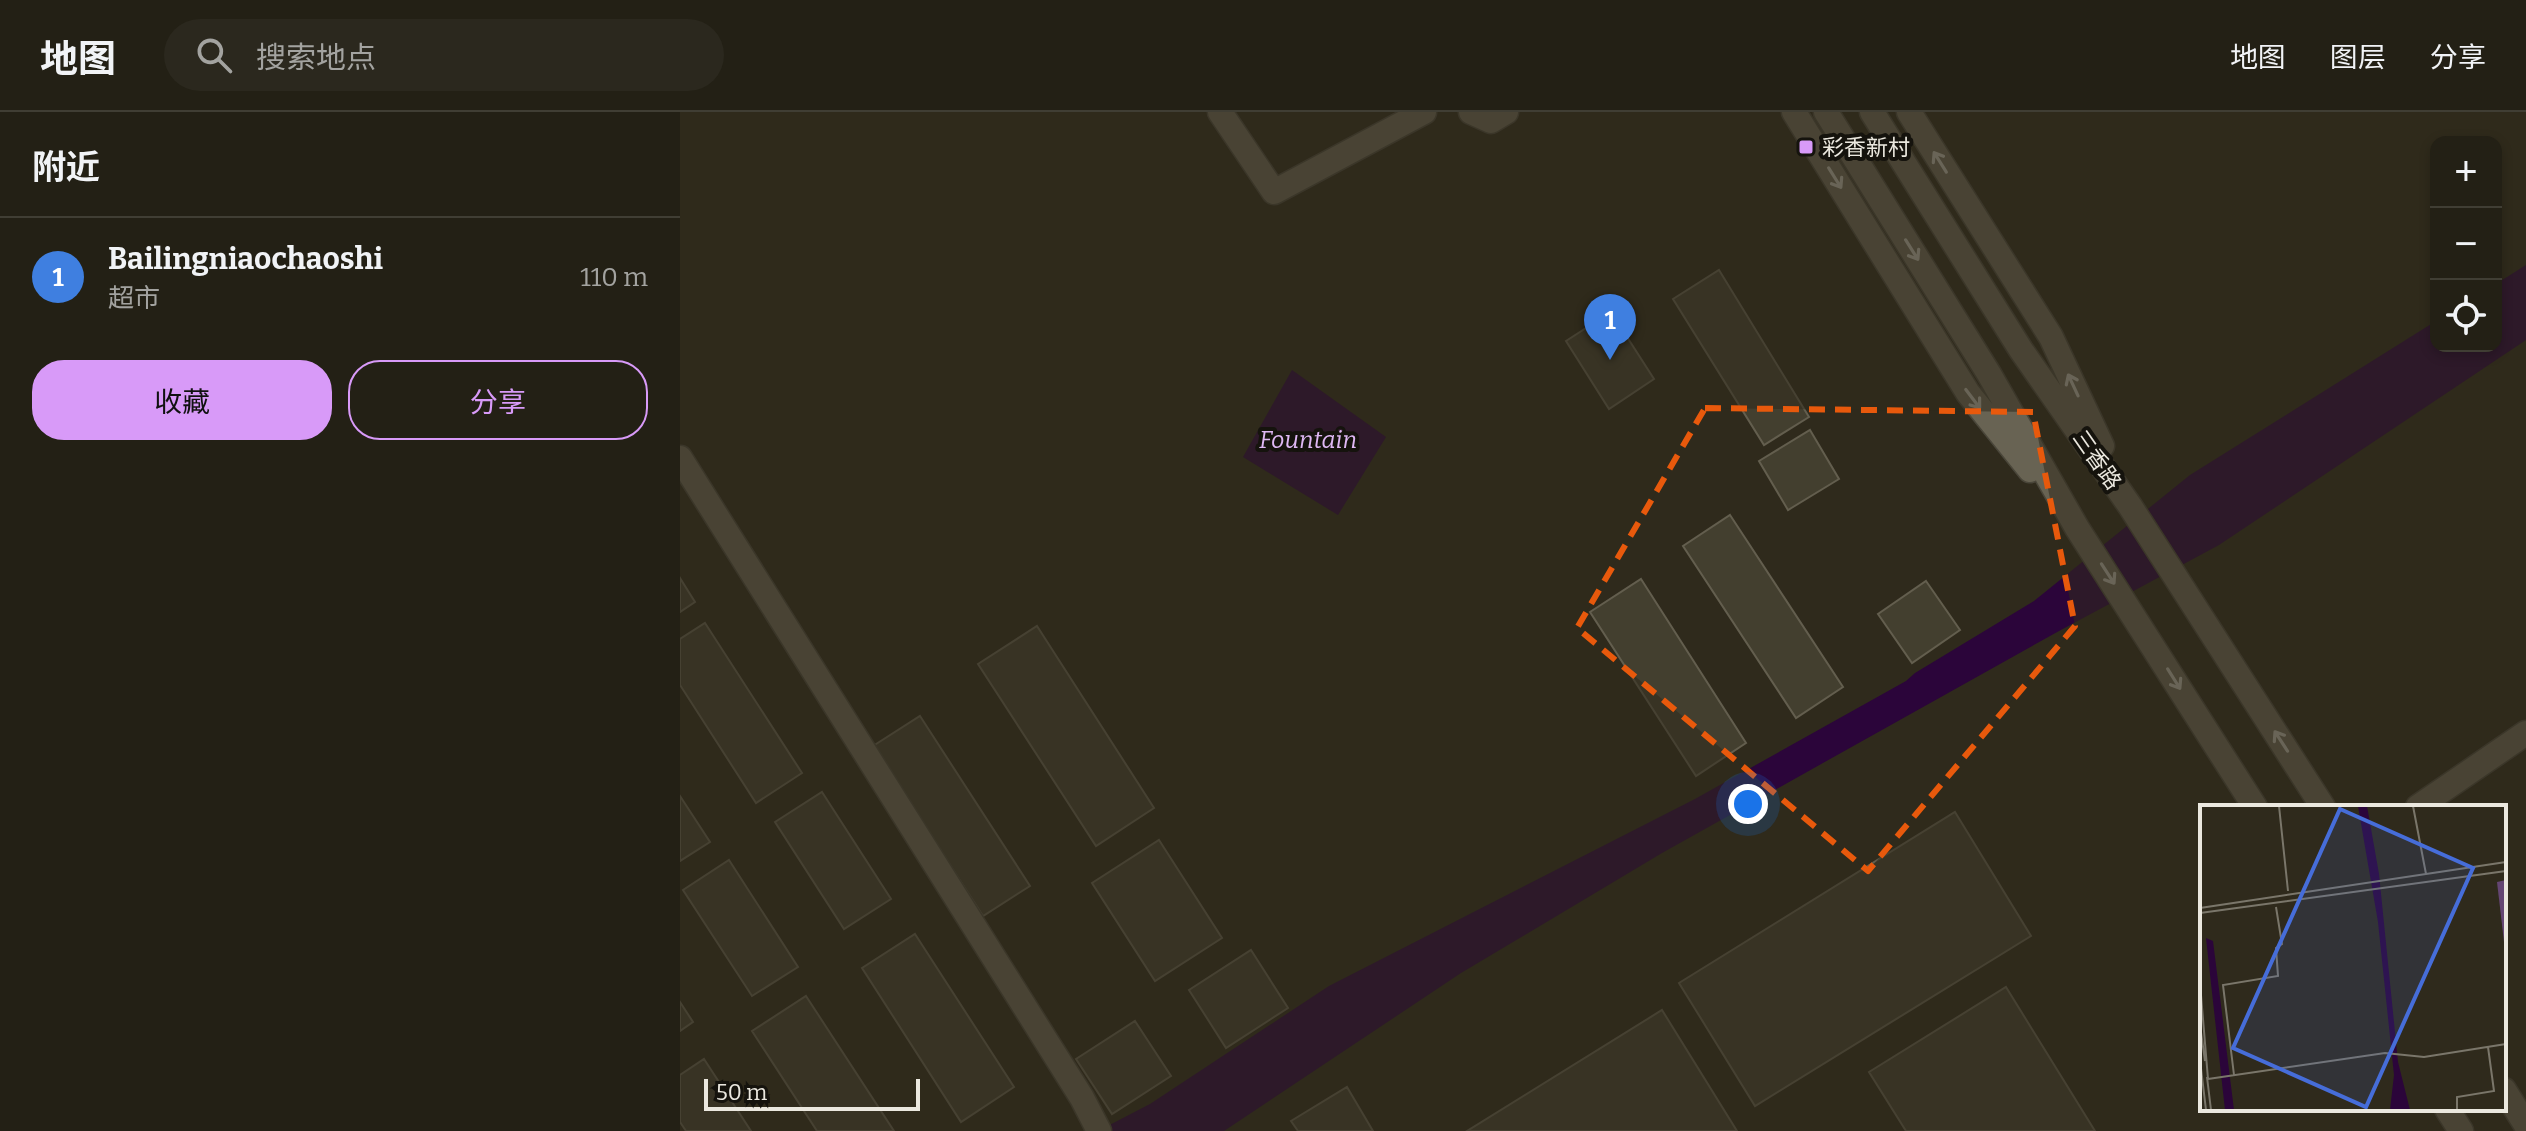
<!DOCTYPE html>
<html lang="zh">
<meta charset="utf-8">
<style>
body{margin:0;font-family:Bitter,"Noto Sans SC",serif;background:#2b281e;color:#f1f3f6}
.controls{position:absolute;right:24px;top:24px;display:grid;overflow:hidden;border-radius:16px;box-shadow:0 4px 12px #0003}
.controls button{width:72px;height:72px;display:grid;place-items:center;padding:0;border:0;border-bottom:2px solid #403e34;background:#232015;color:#f1f3f6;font:40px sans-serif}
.scale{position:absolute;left:24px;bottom:20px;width:216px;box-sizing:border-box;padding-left:8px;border:4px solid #ebe8df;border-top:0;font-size:22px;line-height:28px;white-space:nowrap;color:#ebe8df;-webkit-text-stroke:6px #15130d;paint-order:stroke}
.you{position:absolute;left:1068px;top:692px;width:28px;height:28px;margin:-20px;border:6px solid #fff;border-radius:50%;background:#1a73e8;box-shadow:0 0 0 12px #1a73e833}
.badge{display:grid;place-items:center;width:52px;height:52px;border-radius:50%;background:#d89af8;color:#fff;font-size:26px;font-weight:700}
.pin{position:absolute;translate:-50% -66px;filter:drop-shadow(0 2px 4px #0008)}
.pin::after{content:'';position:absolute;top:42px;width:28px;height:24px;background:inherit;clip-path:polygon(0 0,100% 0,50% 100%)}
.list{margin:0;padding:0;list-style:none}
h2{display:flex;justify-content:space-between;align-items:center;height:104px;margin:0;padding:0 32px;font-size:34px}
h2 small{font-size:26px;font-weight:400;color:#a3a3a0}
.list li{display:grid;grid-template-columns:52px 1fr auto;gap:24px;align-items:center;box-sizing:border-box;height:120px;padding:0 32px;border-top:2px solid #403e34}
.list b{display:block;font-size:30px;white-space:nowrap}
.list p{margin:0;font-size:26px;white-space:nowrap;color:#a3a3a0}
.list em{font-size:26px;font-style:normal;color:#a3a3a0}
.actions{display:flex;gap:16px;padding:24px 32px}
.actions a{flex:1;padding:18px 0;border:2px solid #d89af8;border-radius:32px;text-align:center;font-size:28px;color:#d89af8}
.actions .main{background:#d89af8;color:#111}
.icon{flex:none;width:44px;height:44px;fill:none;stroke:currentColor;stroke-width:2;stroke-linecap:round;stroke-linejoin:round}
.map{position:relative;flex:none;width:1846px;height:1019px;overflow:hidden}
header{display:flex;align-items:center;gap:48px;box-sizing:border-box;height:112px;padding:0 40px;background:#232015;border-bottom:2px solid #403e34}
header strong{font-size:38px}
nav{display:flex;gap:44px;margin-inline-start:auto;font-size:28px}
.search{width:560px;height:72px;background:#2b281e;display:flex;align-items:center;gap:20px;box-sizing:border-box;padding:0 28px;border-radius:44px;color:#a3a3a0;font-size:30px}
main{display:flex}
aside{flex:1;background:#232015}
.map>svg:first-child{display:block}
</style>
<header>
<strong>地图</strong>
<div class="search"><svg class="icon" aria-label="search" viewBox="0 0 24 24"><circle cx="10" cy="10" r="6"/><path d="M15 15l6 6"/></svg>搜索地点</div>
<nav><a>地图</a><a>图层</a><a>分享</a></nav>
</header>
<main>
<aside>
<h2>附近<small></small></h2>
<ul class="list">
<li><span class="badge" style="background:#3f7fe0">1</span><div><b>Bailingniaochaoshi</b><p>超市</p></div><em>110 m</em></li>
</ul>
<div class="actions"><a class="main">收藏</a><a>分享</a></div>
</aside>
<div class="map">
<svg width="1846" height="1019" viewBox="0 0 1846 1019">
<rect width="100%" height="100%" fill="#2f2a1c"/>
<!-- water -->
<path fill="#2b053a" d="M1846,153V228L1539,433L1379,519L982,741L781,861L544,1019H418L470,992L649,874L1015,687L1226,569L1235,561L1354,489L1510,363L1756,209V234H1816V172Z
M612,258L706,325L658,403L563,345Z"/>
<!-- building -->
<path fill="#433f2f" stroke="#635e4e" stroke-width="2" d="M1039,158L1129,305L1084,333L993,187Z
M931,200L974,267L929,297L886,229Z
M1130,318L1159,367L1108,398L1079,349Z
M1050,403L1163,575L1116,606L1003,434Z
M0,466L15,490L0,500Z
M961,467L1066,631L1016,664L910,500Z
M1246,469L1280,518L1232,551L1198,502Z
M25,511L122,661L76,691L0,573V527Z
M357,514L474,696L416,734L298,552Z
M240,604L350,774L303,804L193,634Z
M142,680L211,787L164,817L95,710Z
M0,684L30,730L0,749Z
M1275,700L1351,824L1075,994L999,871Z
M479,728L542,826L475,869L412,771Z
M49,748L118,855L72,884L3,778Z
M235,822L334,975L281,1010L182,856Z
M571,838L608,896L546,936L509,878Z
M1326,875L1415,1019H1226L1189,960Z
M126,884L214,1019H137L72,919Z
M0,890L13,910L0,919Z
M982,898L1057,1019H787Z
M455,909L491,964L432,1002L396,947Z
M24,947L71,1019H6L0,1010V963Z
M667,975L693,1019H618L611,1009Z"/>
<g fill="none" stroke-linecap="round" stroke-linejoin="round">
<!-- street casing -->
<g stroke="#4a463a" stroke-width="27">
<path id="street" d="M540,0L594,80L744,0
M791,0L811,9L826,0
M0,346L402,986L419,1019
M1738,695L1846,621"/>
</g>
<!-- secondary casing -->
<g stroke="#4a463a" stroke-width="27">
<path id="secondary" d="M1114,0L1288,281L1350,358
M1146,0L1309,262L1397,416L1575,695
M1192,0L1341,238L1450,394L1643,695
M1229,0L1371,225L1422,334
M1824,978L1846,1013
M1767,997L1781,1019"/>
</g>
<!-- street -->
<use href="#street" stroke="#686353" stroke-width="24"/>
<!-- secondary -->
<use href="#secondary" stroke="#686353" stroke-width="24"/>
</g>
<!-- one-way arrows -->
<defs><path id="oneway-shaft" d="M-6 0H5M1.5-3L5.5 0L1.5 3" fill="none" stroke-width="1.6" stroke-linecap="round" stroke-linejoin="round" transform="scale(2)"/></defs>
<g stroke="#b0aca0">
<use href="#oneway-shaft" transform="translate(1260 50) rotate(-122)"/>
<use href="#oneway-shaft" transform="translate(1155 66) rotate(58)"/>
<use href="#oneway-shaft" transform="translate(1232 138) rotate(58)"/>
<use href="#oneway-shaft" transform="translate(1393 273) rotate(-115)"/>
<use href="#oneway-shaft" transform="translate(1293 287) rotate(53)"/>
<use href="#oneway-shaft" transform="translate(1428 462) rotate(57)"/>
<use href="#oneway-shaft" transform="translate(1494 567) rotate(58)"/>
<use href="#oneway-shaft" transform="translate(1601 629) rotate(-123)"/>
</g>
<!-- marked area -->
<path d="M0 0H1846V1019H0ZM1025,296L1353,300L1395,514L1188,759L897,516Z" fill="#2f2a1c" fill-opacity=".55" fill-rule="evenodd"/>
<path fill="none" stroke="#e8590c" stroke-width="6" stroke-dasharray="16 10" stroke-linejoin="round" d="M1025,296L1353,300L1395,514L1188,759L897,516Z"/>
<!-- markers -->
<rect fill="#d89af8" stroke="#15130d" stroke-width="3" x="1118" y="27" width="16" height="16" rx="4"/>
<g text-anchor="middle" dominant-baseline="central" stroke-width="8" stroke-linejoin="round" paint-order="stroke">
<!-- poi labels -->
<g font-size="22" fill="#ebe8df" stroke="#15130d" text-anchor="start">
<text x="1142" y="35">彩香新村</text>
</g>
<!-- street labels -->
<g font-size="22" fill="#ebe8df" stroke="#15130d">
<text transform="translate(1417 348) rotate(55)">三香路</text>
</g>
<!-- water labels -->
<g font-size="24" font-style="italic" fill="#dfb8f4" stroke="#15130d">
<text x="628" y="328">Fountain</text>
</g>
</g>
<!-- overview -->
<g transform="translate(1520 693)">
<rect width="306" height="306" fill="#2f2a1c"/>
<path d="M306,75V154L297,77Z" fill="#644573"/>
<path d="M158,1H167L179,69L198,257L210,305H190L194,270L178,117ZM6,133L13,136L34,305H25Z" fill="#2b053a"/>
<path fill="none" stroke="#7a766a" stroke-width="2" d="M79,1L88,86M213,1L226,69M0,103L306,57M0,108L306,66M0,178L8,274M0,220L5,256M0,255L6,305M34,270L23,180L78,171L76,143L82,139L76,102M7,272L11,305M8,274L185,248L224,252L306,239M257,305V292L294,286L288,242"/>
<path fill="#466dd9" fill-opacity="0.15" stroke="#466dd9" stroke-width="4" d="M140,4L273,63L166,302L33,243Z"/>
<rect width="306" height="306" fill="none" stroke="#ebe8df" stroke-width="4"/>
</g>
</svg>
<div class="controls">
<button>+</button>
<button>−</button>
<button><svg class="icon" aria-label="locate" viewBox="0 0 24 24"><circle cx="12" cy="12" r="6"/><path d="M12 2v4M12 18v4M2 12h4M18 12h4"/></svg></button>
</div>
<div class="scale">50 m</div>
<div class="you"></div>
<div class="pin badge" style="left:930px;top:248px;background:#3f7fe0">1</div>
</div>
</main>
